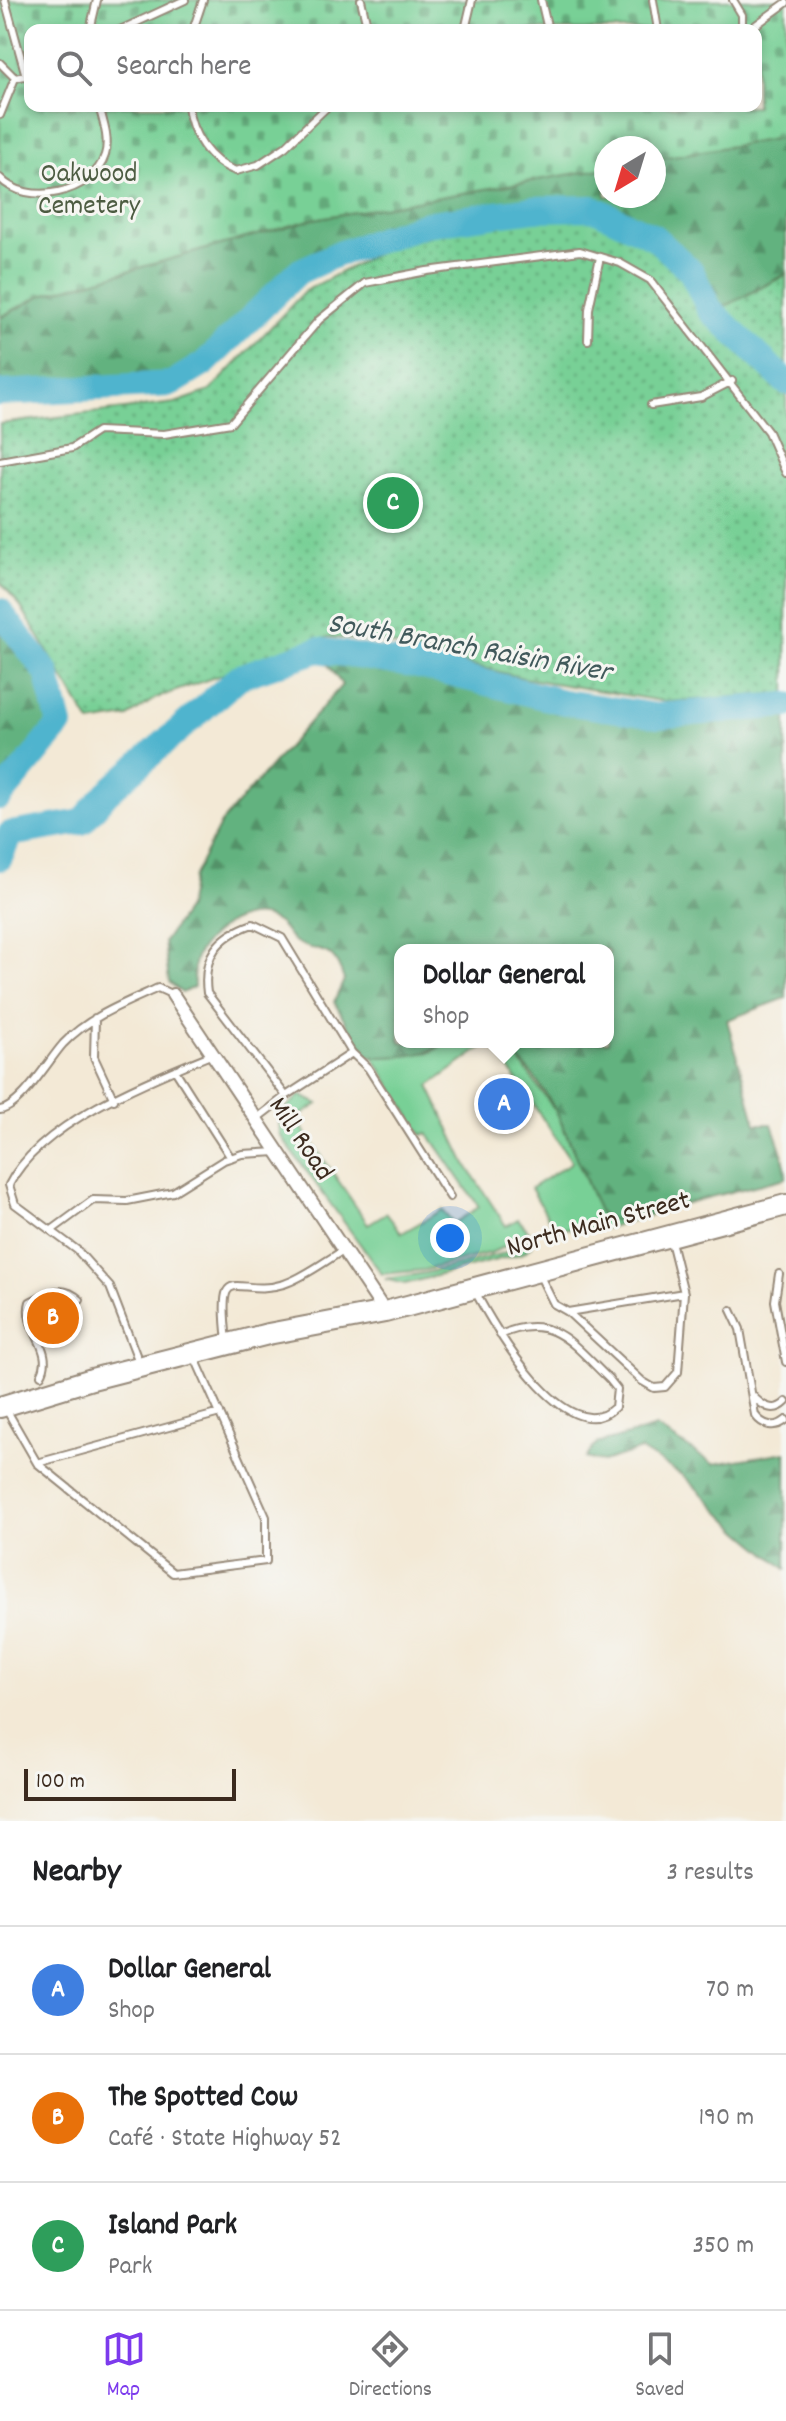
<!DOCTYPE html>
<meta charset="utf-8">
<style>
body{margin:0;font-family:Dekko,sans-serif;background:#f6f6f6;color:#202124}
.compass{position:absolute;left:594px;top:136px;width:72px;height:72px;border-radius:50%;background:#fff;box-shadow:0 4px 12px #0003;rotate:218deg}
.scale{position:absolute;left:24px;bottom:20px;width:212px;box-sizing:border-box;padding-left:8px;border:4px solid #3b2a1e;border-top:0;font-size:22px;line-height:28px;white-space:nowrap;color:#3b2a1e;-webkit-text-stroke:6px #f6f6f2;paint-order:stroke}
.you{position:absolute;left:450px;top:1238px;width:28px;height:28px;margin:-20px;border:6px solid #fff;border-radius:50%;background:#1a73e8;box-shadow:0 0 0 12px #1a73e833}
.badge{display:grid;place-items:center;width:52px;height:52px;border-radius:50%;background:#7c3aed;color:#fff;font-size:26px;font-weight:700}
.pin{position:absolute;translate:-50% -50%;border:4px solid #fff;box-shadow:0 2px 8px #0006}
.popup{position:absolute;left:394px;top:944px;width:220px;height:104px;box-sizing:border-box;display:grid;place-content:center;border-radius:16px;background:#fff;filter:drop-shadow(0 2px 6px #0005);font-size:26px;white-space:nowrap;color:#757577}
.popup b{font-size:30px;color:#202124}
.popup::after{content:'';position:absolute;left:50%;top:100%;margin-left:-16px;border:16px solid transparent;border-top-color:#fff}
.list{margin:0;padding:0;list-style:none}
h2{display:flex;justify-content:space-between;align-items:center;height:104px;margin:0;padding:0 32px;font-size:34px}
h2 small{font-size:26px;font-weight:400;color:#757577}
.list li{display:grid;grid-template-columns:52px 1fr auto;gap:24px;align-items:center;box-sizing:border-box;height:128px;padding:0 32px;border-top:2px solid #e0e0e0}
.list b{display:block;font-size:30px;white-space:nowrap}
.list p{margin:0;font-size:26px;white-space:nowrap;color:#757577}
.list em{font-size:26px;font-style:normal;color:#757577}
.icon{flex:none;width:44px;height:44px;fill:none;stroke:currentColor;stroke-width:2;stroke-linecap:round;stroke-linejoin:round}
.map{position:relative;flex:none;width:786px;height:1821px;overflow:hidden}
.search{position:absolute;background:#fff;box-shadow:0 4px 12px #0003;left:24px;right:24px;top:24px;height:88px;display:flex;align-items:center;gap:20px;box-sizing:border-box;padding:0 28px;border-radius:16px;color:#757577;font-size:30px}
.sheet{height:488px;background:#fff}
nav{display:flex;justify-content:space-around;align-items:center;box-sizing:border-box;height:112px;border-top:2px solid #e0e0e0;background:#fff;font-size:22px;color:#757577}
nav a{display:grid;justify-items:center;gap:4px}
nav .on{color:#7c3aed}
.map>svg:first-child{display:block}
</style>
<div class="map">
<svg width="786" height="1821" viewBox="0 0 786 1821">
<defs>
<pattern id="forest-firs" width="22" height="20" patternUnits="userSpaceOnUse" patternTransform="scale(2)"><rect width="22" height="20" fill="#62b27f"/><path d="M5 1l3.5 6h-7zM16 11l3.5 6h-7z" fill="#529167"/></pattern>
<pattern id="cemetery-stones" width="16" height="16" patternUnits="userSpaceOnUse" patternTransform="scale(2)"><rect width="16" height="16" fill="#78d096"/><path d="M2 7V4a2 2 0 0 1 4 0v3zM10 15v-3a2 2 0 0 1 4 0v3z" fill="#64a97a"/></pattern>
<pattern id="park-dots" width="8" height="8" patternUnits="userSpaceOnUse" patternTransform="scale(2)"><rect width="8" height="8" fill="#78d096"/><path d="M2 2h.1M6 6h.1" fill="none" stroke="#64a97a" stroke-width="1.8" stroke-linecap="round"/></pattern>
</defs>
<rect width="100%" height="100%" fill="#f6f6f2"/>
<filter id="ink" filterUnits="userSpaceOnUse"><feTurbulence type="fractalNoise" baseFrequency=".0125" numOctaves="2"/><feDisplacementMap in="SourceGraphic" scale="16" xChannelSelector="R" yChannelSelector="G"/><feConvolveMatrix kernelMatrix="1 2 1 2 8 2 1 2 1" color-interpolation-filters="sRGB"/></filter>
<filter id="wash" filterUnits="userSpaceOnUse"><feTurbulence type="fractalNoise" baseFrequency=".006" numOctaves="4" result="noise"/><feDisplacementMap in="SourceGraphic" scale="32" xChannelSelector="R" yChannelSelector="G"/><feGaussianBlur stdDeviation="1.8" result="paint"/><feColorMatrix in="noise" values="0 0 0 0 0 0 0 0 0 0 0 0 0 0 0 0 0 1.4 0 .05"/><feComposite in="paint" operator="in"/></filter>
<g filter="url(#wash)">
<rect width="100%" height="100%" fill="#f3e9d6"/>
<!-- grass -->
<path fill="#78d096" stroke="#5a7d5a" stroke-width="2" d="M448,1042H490L429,1086L467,1166L506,1226L518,1219L531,1234L493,1252L425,1270L382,1274L280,1135L279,1115L300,1095L318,1104L298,1117V1122L368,1224L386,1213L402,1233L442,1210L454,1223L479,1207L428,1133L422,1135L373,1057L431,1052Z
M491,1042H498L513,1052L557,1113L590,1190L615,1221L665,1206V1211L602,1229L554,1228L531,1188L572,1162Z
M533,1239L532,1246L523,1253L405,1284L385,1279L426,1273L504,1253Z"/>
<!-- forest -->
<path fill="url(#forest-firs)" stroke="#4e6e4e" stroke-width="2" d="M786,137V274L724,307L710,310L691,271L654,237L593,208L533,209L425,224L335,255L298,272L204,364L171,384L0,392V318L42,295L314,219L606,168V196H654V159Z
M0,611L47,673L60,725L0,797Z
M318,650L418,666L564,702L657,716L786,705V998L727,1020L756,1124H772C778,1143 786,1159 786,1178L615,1221L600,1214C574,1155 554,1080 498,1042H608V950H400V1042H448C422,1058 395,1057 366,1057L334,1002L344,980C331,939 319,957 294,941C288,937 284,927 278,923C249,902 210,930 196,957C192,964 194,978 194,987L182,993L169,982L164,942L187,908L193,877L221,823L342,685Z
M656,1427L713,1464L786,1452V1569L740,1531L685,1477L641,1450L603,1462L586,1458L596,1444Z"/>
<!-- cemetery -->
<path fill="url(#cemetery-stones)" stroke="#5a7d5a" stroke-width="2" fill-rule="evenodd" d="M0,0H786V137L654,159V148H606V168L313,219L42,295L0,317ZM30,30H756V106H30Z"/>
<!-- park -->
<path fill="url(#park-dots)" stroke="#5a7d5a" stroke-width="2" d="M592,212L624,226L724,307L786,275V693L668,702L523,678L380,642L328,637L156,698L128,717L90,723L20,605L0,582V424L175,403L210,391L305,291L385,249L472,223L540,213Z"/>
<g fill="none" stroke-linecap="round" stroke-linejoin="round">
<!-- river -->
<path stroke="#4fb4ce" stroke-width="26" d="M0,393L171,384L204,364L298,272L335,255L425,224L533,209L593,208L654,237L691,271L710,310L786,382
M0,611L47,673L60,725L0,797
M10,834L82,822L107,793L239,677L318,650L418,666L564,702L657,716L786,705
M0,858L10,834"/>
</g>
</g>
<g filter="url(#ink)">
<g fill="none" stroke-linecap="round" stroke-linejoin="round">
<!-- lane casing -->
<g stroke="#978a7a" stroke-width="10">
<path id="lane" d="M5,0L26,76
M361,0L368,30
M541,0L548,30
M653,0L658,30
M733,0L742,15V30
M90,30L97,0
M120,30L185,0
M193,30L203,0
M465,30L472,0
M749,30L786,3
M0,63L15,78L30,75
M188,106C191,134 209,162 236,171L258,165L285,147L328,106
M0,115L15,78
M0,178C27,207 93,194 105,155C110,140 103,121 99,106
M588,340L589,309L600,257
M651,405L701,397L732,381
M0,461L72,448L98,431L164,434L231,423L319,320L365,283L427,271L580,251L620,263L650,280L768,432L786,473
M95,1018L94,1057L114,1100
M352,1053L286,1096L207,993C202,956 218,936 253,924L282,938L352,1053L368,1068L450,1197
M175,1070L231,1158
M0,1110C21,1107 48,1061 63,1044C88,1017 125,1003 158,988L173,995
M256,1119L286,1096
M52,1230L93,1200L127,1201L173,1192L224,1160L242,1154L278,1152
M539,1274L554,1304L568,1312L684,1293L671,1241
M779,1274L775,1301L786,1362
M475,1291C493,1326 567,1454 615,1407L617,1389L609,1379C573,1345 553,1311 500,1335
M731,1310L740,1329L755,1415C763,1426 775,1429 786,1420
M568,1312L642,1381L654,1388L665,1387L678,1372L684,1293
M227,1341C217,1256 236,1299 284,1284C305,1277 325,1261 344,1250
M140,1365L110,1287L77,1250L15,1204L9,1185C39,1123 151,1079 213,1054
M41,1375C56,1350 22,1328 30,1302C49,1292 63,1284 80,1300
M752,1395C762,1406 774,1414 786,1402
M6,1409L37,1463L173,1573L266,1561V1517L195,1358
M37,1463L220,1413"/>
</g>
<!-- street casing -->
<g stroke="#978a7a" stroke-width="16">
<path id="street" d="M173,995L385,1312"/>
</g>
<!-- primary casing -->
<g stroke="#978a7a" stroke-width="24">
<path id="primary" d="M0,1407L92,1379L268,1334L385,1312L786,1205"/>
</g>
<!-- lane -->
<use href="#lane" stroke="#fff" stroke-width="6"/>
<!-- street -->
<use href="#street" stroke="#fff" stroke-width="12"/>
<!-- primary -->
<use href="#primary" stroke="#fff" stroke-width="20"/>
</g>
</g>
<g text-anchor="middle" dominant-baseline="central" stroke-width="6" stroke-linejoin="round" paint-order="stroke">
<!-- park labels -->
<g font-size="28" fill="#4d5c42" stroke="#f6f6f2">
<text x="89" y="176">Oakwood<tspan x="89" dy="32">Cemetery</tspan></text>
</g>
<!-- street labels -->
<g font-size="28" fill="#3b2a1e" stroke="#f6f6f2">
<text transform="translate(299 1140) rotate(56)">Mill Road</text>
<text transform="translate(599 1226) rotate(-15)">North Main Street</text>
</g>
<!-- water labels -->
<g font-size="30" font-style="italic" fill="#425a5c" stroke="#f6f6f2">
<text transform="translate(469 650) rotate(10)">South Branch Raisin River</text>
</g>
</g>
</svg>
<svg class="compass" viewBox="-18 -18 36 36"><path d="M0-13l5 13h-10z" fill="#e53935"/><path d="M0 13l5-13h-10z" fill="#757577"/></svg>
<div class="scale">100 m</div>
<div class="you"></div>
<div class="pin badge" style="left:504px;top:1104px;background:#3f7fe0">A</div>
<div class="popup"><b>Dollar General</b>Shop</div>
<div class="pin badge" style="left:53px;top:1318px;background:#e8710a">B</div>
<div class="pin badge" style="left:393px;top:503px;background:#2e9e5b">C</div>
<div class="search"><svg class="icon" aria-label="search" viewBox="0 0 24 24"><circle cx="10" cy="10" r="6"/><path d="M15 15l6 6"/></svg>Search here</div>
</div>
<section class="sheet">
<h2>Nearby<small>3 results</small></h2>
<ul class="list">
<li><span class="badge" style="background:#3f7fe0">A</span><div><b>Dollar General</b><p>Shop</p></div><em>70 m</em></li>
<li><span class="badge" style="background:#e8710a">B</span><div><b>The Spotted Cow</b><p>Café · State Highway 52</p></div><em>190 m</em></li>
<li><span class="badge" style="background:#2e9e5b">C</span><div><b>Island Park</b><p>Park</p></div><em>350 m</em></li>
</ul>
</section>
<nav>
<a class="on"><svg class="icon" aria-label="map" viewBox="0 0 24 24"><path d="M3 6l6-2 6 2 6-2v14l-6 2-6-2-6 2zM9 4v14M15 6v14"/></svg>Map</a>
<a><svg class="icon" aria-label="directions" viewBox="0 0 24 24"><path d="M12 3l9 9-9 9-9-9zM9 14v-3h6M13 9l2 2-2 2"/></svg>Directions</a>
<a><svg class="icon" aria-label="saved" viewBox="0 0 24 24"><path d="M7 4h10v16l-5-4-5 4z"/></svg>Saved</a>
</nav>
